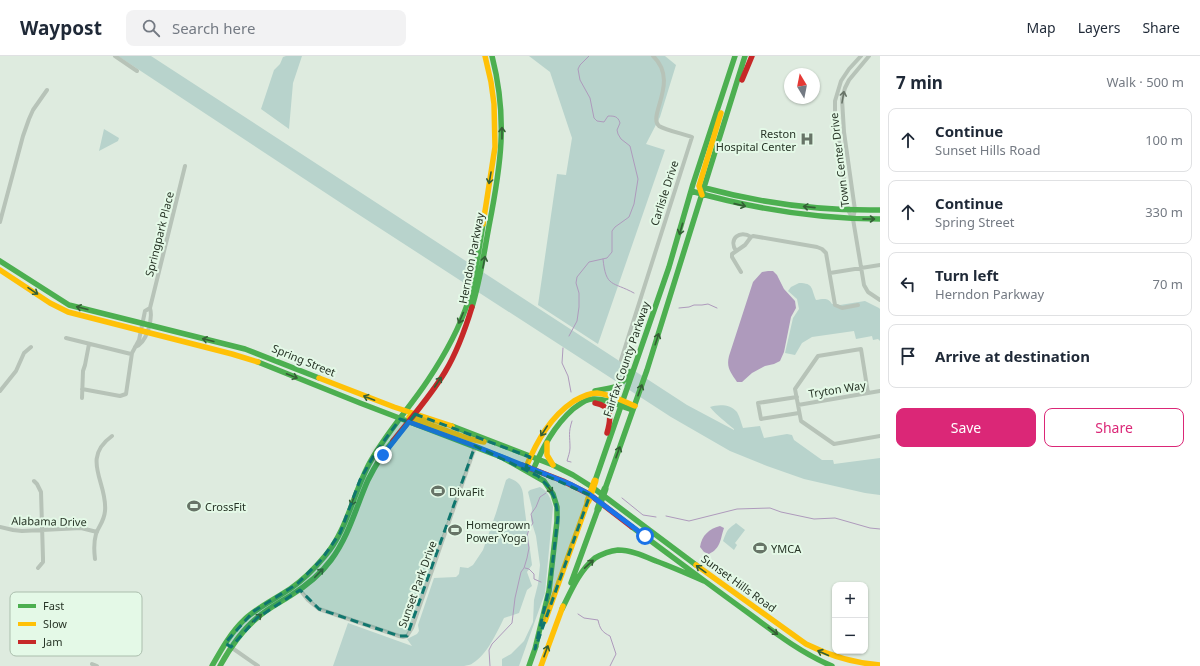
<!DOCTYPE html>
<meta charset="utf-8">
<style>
body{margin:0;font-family:"Noto Sans",sans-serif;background:#f2f2f3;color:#1f2937}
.controls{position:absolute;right:12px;bottom:12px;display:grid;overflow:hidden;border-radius:8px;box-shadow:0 1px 3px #0004}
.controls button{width:36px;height:36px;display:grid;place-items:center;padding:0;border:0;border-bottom:1px solid #e0e1e3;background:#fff;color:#1f2937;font:20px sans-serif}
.compass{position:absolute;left:784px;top:12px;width:36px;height:36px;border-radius:50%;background:#fff;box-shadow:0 1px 3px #0004;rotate:350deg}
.stop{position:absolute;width:12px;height:12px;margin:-9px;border:3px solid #1a73e8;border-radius:50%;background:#fff}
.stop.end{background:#1a73e8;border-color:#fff;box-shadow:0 1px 4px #0008}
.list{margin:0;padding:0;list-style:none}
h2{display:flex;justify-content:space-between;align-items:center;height:52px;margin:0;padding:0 16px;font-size:17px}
h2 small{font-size:13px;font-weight:400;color:#747a83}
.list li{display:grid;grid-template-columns:26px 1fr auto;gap:12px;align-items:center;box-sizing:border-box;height:64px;margin:0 8px 8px;padding:0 8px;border:1px solid #e0e1e3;border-radius:8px}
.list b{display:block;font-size:15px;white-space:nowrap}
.list p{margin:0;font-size:13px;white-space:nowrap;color:#747a83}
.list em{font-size:13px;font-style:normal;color:#747a83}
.actions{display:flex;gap:8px;padding:12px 16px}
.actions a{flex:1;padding:9px 0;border:1px solid #db2777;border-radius:8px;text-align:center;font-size:14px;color:#db2777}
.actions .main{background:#db2777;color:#fff}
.icon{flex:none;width:22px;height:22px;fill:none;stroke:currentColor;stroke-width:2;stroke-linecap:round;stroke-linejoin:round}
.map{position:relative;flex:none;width:880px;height:610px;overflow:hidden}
header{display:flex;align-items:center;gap:24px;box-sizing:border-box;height:56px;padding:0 20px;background:#fff;border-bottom:1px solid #e0e1e3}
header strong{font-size:19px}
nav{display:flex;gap:22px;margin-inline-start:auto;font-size:14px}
.search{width:280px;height:36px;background:#f2f2f3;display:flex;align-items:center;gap:10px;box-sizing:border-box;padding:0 14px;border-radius:8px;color:#747a83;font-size:15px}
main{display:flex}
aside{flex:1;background:#fff}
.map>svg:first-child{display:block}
</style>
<header>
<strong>Waypost</strong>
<div class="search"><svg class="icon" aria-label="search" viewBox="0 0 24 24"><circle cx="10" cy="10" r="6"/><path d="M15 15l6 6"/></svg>Search here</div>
<nav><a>Map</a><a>Layers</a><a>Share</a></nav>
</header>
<main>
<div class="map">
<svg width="880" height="610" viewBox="0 0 880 610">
<rect width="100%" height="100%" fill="#deebdf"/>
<!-- green -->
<path fill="#b8d3cc" d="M118,0H151L687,349L734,374V373C726,366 717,360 710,351C718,348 731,348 737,356C740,361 741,367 743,372L760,370L764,382L787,378L792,379L794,384L822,404H833L834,408L880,402V439L865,437L804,423L767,410L730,395L671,361L347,151Z
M286,0H302L293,27L289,73L261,53L274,14L280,8L283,1Z
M529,0H665L676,9L660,61L646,88L665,94L598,288L538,249L557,118L566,119L572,82L550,16Z
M104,73L119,82L118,85L99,95Z
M799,227C814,227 811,233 816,244C823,243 828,241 832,248L840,249L865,245L879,252L880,253V285L878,283L873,284L872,280L856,283L854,275L812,281L802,287L795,299L785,297L793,262L799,253L797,243L788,235L791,231Z
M509,422C523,427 523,434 524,448L532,509L527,516L532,530L527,534L519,557L504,562C497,576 487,599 473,607C471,609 467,609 464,610H333L348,567L412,590L407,583L417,578L419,575L418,569L434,522L456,521L459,518L460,511L468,512L473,509L483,494L496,457L506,424Z
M540,431C548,435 551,443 553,451L545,537L519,610H502V603L511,598L524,585L533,566L534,544L538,528L540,509L536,480L531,464L532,452L528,436L530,434Z
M736,467L745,474L735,487L737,489L734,494L723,485C728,473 726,475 736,467Z"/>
<!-- water -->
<path fill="#ae9abc" d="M768,215H773L777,219L784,233L795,245L796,252L791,261L784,296L780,305L774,308L765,310L752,317L742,326H737C731,317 726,312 729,300L753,226L762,216Z
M720,470L724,472C720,484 721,492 709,498L704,496L700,491C702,479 709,473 720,470Z"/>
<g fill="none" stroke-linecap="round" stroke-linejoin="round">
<!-- stream -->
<path stroke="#ae9abc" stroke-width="1" d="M603,203C606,232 612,225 634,237
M679,252L689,251L694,249H702L708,248L717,252
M569,280L577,265L579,251V237L576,227L577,221L589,206L607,202L612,196V175L615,171L629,161L634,148L638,123L630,90L621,83L618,78L617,74L620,67C618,60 614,60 608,60L604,66L597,65L594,62L590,42L580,24L578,13L580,9L589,0
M563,292L562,307L568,320L571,336
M571,406L567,405C568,401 570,396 570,392C570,380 568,377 572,365
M622,442L643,459L656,461
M666,460L689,465L737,453L770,452L781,456L814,463L835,462L870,472L880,473
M525,512L529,513L534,518V523L541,526
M578,558L584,562L598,564C600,573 602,576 610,580L616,598L610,610
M490,610L489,594L492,588L512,567L515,542L521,516L524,512L527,502L529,492L527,480L529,473L533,467L531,458L536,451L540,441L546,437"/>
<!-- street -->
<path stroke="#b7c3b8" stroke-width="4" d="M115,0L137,15
M861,0L849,13L841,25L835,45V56L848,154L853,163L864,229L868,236L880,244
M853,162L855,154L844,76L842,43L845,32L849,24L869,0
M0,166L23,80L29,63L33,54L47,34
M736,195C728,183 740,173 751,181
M741,216L732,201V198L745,189L751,181L753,180L817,191L822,193L826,197L835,249L842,252L858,249
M830,217L880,209
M66,282L131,298
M135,291C147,287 153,263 150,252L185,110
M621,304L692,81C684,78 665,74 659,70C647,60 680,25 653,0
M82,333L120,340L126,338L132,297L139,284L145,255L150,252
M0,335L16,315L24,297L31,291
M868,337L861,293L818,300L795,333L801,365L834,388L880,380
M797,341L758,347L761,363L799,357
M82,342L83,315L85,309L89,288
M798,349L880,335
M34,425L37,428L41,436L43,502V506L38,512
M0,471L13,474L22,475L81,472L97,476
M95,503C94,495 94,485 96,478C99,469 104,466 105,455C108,427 80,403 112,380
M300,534L308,544L319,553L399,580L403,581L407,580L412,572L475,391
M225,587L258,610
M92,608L97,610"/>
<!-- fast -->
<path stroke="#4caf50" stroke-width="5.5" d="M701,131C760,147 819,155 880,154
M691,135C754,153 814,163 880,163
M0,205L69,249L245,293L319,322
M472,251C480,225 484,197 489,170C501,109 508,62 492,0
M258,306L360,347L509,404
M595,335C614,330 618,335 630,316
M452,370L553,409L573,419L592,431L696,509
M505,403L544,425L553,438L557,451V465L549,535L535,593
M533,414C543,391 554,370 573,353C579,349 585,343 592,343C606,342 620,350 633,354
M595,425L669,211L693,128L735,0
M605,433L647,314L745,0
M632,471C670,499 708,528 747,556C774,576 801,597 832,610
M571,527L598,453
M562,553C571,535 579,515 595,502C602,498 610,495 618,494C631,494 644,500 656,505C672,511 688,518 704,525
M212,610C221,594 231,576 245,563C258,551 275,543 290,533C303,524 315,512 325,500C346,476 353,439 368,410C384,379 409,353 428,324C444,300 459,273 468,246C475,222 479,193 483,168
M220,610C230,592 241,575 257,562C267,553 279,547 290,540C306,530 320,519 331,504C349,480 356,451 368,424C375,410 383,397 393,385
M529,610L536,590"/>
<!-- slow -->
<path stroke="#ffc107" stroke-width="5.5" d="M702,139L699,130L721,57
M483,168L495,91L494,48L491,26L485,0
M0,214L50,247L68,256L232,298L258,306
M319,322L394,351L452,370
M409,361L470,383L484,386
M547,387V399L553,409
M526,411C537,385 550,361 574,345C581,341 589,337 597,337C610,338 623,345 635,350
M696,509L806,588C830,600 853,607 880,609
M545,565L588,445
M541,610L563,550"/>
<!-- jam -->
<path stroke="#c62828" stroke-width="5.5" d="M742,24L752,0
M595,347C613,350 611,363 607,377
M393,385C410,363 430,341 445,316C457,296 465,274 472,251
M522,409L563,425L589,438L632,471"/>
<!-- fast-bridge -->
<path stroke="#4caf50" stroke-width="7" d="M598,453L605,433"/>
<!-- slow-bridge -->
<path stroke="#ffc107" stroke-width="7" d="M588,445L595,425"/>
</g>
<!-- one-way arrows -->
<defs><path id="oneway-shaft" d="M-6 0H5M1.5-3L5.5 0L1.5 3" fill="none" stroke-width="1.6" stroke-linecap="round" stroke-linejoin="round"/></defs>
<use stroke="#687468" href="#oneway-shaft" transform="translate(843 41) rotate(-80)"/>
<g stroke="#345f35">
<use href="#oneway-shaft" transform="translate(502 77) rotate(-90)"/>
<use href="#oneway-shaft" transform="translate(490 122) rotate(100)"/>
<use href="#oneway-shaft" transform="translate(740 149) rotate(13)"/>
<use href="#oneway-shaft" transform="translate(809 151) rotate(-174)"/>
<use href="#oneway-shaft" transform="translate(869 163)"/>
<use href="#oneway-shaft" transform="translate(681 173) rotate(106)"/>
<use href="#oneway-shaft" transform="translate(484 206) rotate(-79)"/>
<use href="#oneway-shaft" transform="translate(33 235) rotate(34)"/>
<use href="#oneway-shaft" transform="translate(82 252) rotate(-166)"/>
<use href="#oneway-shaft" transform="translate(461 262) rotate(113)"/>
<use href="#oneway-shaft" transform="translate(657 283) rotate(-72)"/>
<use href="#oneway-shaft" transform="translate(208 284) rotate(-166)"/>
<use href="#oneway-shaft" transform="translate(292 320) rotate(22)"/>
<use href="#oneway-shaft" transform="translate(438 326) rotate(-56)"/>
<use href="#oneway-shaft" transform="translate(640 334) rotate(-70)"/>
<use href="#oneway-shaft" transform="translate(369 342) rotate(-159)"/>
<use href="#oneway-shaft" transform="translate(544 375) rotate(123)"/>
<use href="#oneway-shaft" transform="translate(618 396) rotate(-70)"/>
<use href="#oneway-shaft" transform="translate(549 432) rotate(55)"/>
<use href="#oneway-shaft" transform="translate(353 444) rotate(109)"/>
<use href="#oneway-shaft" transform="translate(589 508) rotate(-43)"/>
<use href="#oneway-shaft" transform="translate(701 513) rotate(-144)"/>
<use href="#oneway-shaft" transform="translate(319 517) rotate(-46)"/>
<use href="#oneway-shaft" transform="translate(257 562) rotate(-40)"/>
<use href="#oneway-shaft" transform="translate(773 575) rotate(37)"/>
<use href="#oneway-shaft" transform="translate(546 595) rotate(-70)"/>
<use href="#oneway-shaft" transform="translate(823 597) rotate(-156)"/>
</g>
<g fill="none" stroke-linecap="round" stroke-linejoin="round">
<!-- route -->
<path stroke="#1a73e8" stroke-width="5" d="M383,399L409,366L475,390L570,428L589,438L645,480"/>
</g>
<!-- marked area -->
<path fill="#0f766e" fill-opacity="0.2" stroke="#0f766e" stroke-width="3" stroke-dasharray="8 5" stroke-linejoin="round" d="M415,358L530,401L526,411L590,439L535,593L550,528L558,460L555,443L549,431L538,420L475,390L407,580H399L319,553L300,534L257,562L231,591L225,587L254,555L297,528L322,503L340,477L360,424L375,397L400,363L409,366Z"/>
<!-- icons -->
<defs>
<g id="hospital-bare" transform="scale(1.08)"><path d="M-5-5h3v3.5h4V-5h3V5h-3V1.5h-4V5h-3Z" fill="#677467" stroke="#e4f9e7" stroke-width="2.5" paint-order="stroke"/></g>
<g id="stadium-bare" transform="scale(1.08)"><path d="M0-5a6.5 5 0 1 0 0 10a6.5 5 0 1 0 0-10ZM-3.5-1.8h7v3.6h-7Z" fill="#677467" stroke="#e4f9e7" stroke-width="2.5" paint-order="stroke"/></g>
</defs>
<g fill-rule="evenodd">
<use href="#hospital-bare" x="807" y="83"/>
<use href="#stadium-bare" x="438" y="435"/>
<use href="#stadium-bare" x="194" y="450"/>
<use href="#stadium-bare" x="455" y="474"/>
<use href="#stadium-bare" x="760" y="492"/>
</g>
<g text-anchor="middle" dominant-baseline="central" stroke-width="4" stroke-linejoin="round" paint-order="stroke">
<!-- poi labels -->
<g font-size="11" fill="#273426" stroke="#e4f9e7" text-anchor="start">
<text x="796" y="77" text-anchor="end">Reston<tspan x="796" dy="13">Hospital Center</tspan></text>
<text x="449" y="435">DivaFit</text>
<text x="205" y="450">CrossFit</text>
<text x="466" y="468">Homegrown<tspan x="466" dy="13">Power Yoga</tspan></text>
<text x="771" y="492">YMCA</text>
</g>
<!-- street labels -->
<g font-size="11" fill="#273426" stroke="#e4f9e7">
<text transform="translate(839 104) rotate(-97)">Town Center Drive</text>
<text transform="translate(664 137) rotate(-72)">Carlisle Drive</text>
<text transform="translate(159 178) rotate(-76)">Springpark Place</text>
<text transform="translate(471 202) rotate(-79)">Herndon Parkway</text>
<text transform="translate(626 303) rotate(-71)">Fairfax County Parkway</text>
<text transform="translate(304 304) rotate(22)">Spring Street</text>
<text transform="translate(837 333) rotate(-9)">Tryton Way</text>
<text transform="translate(49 465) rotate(1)">Alabama Drive</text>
<text transform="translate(739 527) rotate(36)">Sunset Hills Road</text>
<text transform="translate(417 528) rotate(-70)">Sunset Park Drive</text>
</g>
</g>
<!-- legend -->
<rect x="10" y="536" width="132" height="64" rx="6" fill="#e4f9e7" stroke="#abbead" stroke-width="1"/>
<rect x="18" y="548" width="18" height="4" fill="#4caf50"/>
<rect x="18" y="566" width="18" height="4" fill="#ffc107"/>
<rect x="18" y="584" width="18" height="4" fill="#c62828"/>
<g font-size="11" fill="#273426">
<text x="43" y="554">Fast</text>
<text x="43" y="572">Slow</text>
<text x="43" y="590">Jam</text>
</g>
</svg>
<div class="controls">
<button>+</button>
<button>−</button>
</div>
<svg class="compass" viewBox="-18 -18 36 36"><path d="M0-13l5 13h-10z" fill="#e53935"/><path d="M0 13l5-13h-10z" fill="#747a83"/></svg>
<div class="stop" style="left:645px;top:480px"></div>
<div class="stop end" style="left:383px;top:399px"></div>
</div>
<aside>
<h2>7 min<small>Walk · 500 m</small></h2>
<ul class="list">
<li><svg class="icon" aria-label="ahead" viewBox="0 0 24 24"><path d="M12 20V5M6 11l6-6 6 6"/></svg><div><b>Continue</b><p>Sunset Hills Road</p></div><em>100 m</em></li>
<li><svg class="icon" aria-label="ahead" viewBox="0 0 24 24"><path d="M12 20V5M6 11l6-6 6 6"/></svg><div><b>Continue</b><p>Spring Street</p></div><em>330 m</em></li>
<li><svg class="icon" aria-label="left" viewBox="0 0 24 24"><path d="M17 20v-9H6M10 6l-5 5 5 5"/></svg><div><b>Turn left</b><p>Herndon Parkway</p></div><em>70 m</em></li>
<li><svg class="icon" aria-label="arrive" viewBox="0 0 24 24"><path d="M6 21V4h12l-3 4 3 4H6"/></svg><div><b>Arrive at destination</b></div></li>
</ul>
<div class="actions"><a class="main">Save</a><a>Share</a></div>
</aside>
</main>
